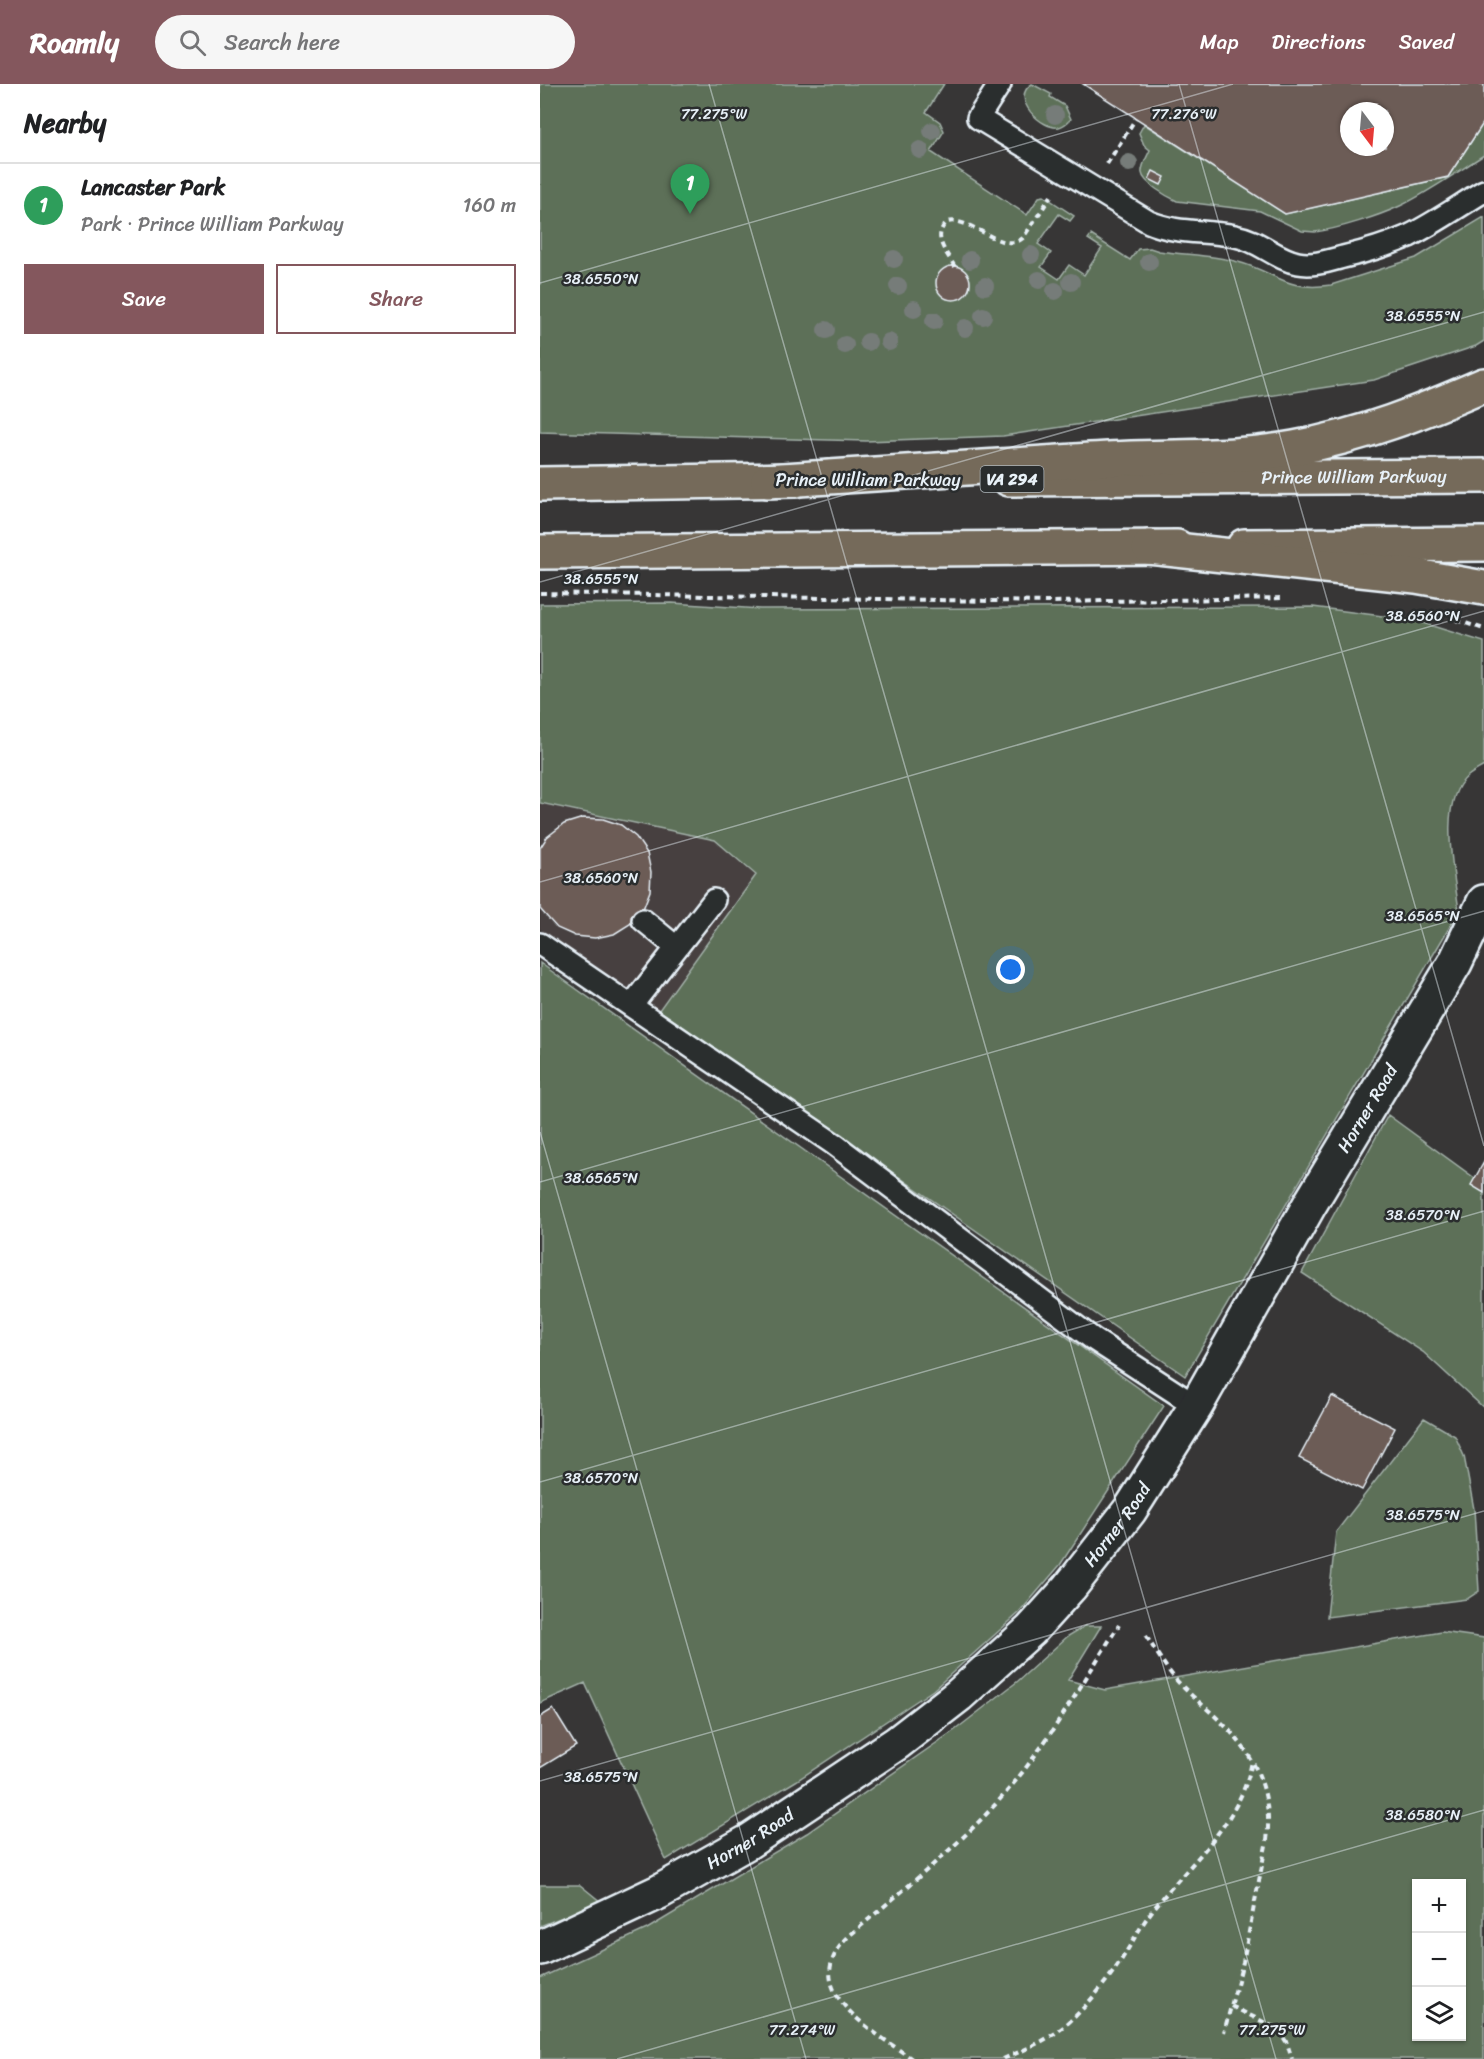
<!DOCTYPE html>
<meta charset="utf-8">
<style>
body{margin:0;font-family:Sriracha,sans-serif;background:#f6f6f6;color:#202124}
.controls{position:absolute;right:18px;bottom:18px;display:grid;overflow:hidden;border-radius:0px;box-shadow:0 2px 4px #0004}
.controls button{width:54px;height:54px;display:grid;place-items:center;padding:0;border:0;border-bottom:2px solid #e0e0e0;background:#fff;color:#202124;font:30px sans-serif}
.compass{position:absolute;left:800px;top:18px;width:54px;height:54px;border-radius:50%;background:#fff;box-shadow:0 2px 4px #0004;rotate:164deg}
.you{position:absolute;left:471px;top:886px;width:21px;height:21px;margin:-15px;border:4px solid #fff;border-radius:50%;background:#1a73e8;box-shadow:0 0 0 9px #1a73e833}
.badge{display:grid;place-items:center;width:39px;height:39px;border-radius:50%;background:#84575d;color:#fff;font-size:20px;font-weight:700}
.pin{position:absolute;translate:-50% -50px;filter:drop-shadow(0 2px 3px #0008)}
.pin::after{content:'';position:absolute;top:32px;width:21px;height:18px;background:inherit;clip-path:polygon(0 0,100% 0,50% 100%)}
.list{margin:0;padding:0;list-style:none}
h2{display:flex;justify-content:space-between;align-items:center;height:78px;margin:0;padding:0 24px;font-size:26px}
h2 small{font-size:20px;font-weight:400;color:#757577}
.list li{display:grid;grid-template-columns:39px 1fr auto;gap:18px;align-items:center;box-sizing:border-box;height:84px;padding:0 24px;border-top:2px solid #e0e0e0}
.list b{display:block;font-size:22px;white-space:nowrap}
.list p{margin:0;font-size:20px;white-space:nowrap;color:#757577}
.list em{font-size:20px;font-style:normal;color:#757577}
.actions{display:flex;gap:12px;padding:18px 24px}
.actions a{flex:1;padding:14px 0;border:2px solid #84575d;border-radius:0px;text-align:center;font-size:21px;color:#84575d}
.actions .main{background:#84575d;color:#fff}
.icon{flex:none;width:33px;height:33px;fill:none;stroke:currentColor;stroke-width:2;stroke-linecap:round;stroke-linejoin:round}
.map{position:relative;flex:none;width:944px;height:1975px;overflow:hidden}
header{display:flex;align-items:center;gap:36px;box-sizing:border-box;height:84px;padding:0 30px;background:#84575d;color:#fff}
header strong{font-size:28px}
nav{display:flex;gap:33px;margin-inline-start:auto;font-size:21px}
.search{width:420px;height:54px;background:#f6f6f6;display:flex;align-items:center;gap:15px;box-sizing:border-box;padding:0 21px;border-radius:33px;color:#757577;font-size:22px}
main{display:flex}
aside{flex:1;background:#fff}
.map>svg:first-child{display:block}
</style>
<header>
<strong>Roamly</strong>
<div class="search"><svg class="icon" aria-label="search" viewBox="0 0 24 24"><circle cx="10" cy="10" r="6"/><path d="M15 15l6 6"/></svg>Search here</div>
<nav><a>Map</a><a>Directions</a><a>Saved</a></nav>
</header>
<main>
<aside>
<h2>Nearby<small></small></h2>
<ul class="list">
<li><span class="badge" style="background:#2e9e5b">1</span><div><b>Lancaster Park</b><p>Park · Prince William Parkway</p></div><em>160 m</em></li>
</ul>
<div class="actions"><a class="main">Save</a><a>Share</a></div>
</aside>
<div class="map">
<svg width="944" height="1975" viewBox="0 0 944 1975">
<rect width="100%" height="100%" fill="#373636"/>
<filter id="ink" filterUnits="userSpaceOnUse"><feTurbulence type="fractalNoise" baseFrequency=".0167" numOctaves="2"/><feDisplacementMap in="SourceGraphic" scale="12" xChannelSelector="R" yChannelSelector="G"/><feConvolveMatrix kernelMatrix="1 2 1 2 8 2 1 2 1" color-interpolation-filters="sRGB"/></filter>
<g filter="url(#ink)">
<!-- built -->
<path fill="#474140" d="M0,719L176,756L216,791L119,926L0,845Z"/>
<!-- green -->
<path fill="#5d6f59" stroke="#a2b0a8" stroke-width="1.5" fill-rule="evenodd" d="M0,0H404L386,28L400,38L404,47L391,68L487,131L499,113L504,112L534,132L530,137L519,130L498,160L511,169L501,183L519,195L529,181L544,191L562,164L548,155L551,151L590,176L598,165L610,164L619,167C645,171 673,171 698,178C737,188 744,208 791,201L876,174L944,133V257L936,262L834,296L463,352L326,357L0,348Z
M492,0L511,10L510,13L525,22L531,35C528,38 524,42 519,43C502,46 469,14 492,0Z
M944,38V71C917,88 889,108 860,122C839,132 798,145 775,148L762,147L720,127L637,117C628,113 603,99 602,89C601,82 607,73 610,66L604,61L599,49L604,40L745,130L908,93Z
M132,519L220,525L773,523L873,536L944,558V682C939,685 933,688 928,692C896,717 915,792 919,827L645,1292L119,926L216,791L175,756L0,719V520Z
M0,879L624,1322L520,1481L479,1529L393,1606L256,1697L126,1776L45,1599L0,1619Z
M848,1031L944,1101V1324L883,1268L762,1189Z
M884,1334L915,1352L924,1372L934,1425L939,1507L927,1515L787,1533L796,1448Z
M545,1542H561L528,1596L565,1606L902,1548L944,1554V1975H0V1894L107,1845L267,1749L415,1646L478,1597L528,1552ZM876,1800H922V1952H876Z
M0,1801H40L61,1818L0,1842Z"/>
<!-- building -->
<path fill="#6c5b56" stroke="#e8f1f8" stroke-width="1.5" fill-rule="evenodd" d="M543,0H944V38L908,93L745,130ZM809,27H845V63H809Z
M613,87L625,93L621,101L609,95Z
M396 199a17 17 0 1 1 34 0a17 17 0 1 1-34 0Z
M43,734L63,735L81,741L96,753L107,769L111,788L110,807L103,825L90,840L74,850L55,854L35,852L17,844L0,825V764L7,753L24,740Z
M944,1078V1109L931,1101Z
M792,1312L855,1344L822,1406L759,1374Z
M13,1625L36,1662L0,1684V1633Z"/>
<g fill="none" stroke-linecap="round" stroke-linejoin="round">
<!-- service casing -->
<g stroke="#e8f1f8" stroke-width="26">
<path id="service" d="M460,0L438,34L609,138C637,150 666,146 695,152C719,156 736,175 758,179C773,182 788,177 803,173C825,168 848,161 869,152C895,139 919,122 944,107
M103,836L136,863
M0,860L294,1060L553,1255L656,1322
M91,922L174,816"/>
</g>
<!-- minor casing -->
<g stroke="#e8f1f8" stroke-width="38">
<g id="minor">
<path id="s1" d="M0,1864L119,1808L208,1758L357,1659L419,1611L491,1546L530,1503L590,1426L656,1322L770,1120L915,879L944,818"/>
</g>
</g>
<!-- primary casing -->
<g stroke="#e8f1f8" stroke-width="38">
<g id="primary">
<path id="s2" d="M469,395L944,392"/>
<path d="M0,400L255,396"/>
<path d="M704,462L944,460"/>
<path d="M0,468L637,463"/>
</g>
</g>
<!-- motorway casing -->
<g stroke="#e8f1f8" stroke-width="38">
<path id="motorway" d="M228,397C335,390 443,383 550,376C618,371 687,376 754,364C821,352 882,328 944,301
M609,463L876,492L944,504"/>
</g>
<!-- path -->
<path stroke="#e8f1f8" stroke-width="4" stroke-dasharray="6 4.5" stroke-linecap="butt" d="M567,80L596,34
M415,183C407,169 391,153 407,138C432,132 462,171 483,154L511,112
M0,509L510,518L743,514
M916,536L944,545
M606,1552C618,1570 628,1589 644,1604C655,1615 668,1625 679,1636C714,1669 733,1707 727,1756L703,1878L684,1948
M691,1922L738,1945L747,1959L752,1975
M372,1975C333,1946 255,1906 308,1853C367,1802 434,1751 481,1690C518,1643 547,1591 579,1541
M463,1975C486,1965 509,1956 527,1940C546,1923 564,1901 578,1881C590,1863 599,1844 612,1827C649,1779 701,1739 712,1677"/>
<!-- service -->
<use href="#service" stroke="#2a2d2e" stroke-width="21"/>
<!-- minor -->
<use href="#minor" stroke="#2a2d2e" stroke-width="33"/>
<!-- primary -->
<use href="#primary" stroke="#746a5a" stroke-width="33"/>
<!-- motorway -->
<use href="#motorway" stroke="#746a5a" stroke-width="33"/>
</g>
<!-- trees -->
<g fill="#767c79">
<circle cx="515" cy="31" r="9"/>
<circle cx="392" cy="47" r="9"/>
<circle cx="380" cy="66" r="9"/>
<circle cx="589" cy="79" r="9"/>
<circle cx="491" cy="171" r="9"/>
<circle cx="354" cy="175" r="9"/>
<circle cx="430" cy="176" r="9"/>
<circle cx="609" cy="178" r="9"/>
<circle cx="499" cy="196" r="9"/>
<circle cx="531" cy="198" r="9"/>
<circle cx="358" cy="202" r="9"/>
<circle cx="445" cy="202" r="9"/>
<circle cx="515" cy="207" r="9"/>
<circle cx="374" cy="225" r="9"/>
<circle cx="443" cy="232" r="9"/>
<circle cx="394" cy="237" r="9"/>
<circle cx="425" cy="244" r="9"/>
<circle cx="286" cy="246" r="9"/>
<circle cx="328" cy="258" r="9"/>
<circle cx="349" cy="258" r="9"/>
<circle cx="305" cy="261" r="9"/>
</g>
</g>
<!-- ticks -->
<path fill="none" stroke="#e8f1f8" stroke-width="1.5" stroke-opacity="0.45" d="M169,0L736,1975M639,0L944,1062M0,199L693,0M0,498L944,228M0,798L944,527M0,1048L266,1975M0,1098L944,827M0,1398L944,1127M0,1697L944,1427M77,1975L944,1726"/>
<g text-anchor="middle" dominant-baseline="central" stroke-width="5" stroke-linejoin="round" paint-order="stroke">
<!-- shield labels -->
<rect fill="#2a2d2e" stroke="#afb6bb" stroke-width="1.5" x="440.5" y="382" width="63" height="26" rx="4.5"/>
<g font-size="16" font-weight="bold" fill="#e8f1f8">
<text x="472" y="395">VA 294</text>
</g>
<!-- street labels -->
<g font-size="18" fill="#e8f1f8" stroke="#2a2d2e">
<text stroke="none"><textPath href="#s2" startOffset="345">Prince William Parkway</textPath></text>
<text x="328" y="396">Prince William Parkway</text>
<text stroke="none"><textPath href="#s1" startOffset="1210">Horner Road</textPath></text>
<text stroke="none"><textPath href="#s1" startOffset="724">Horner Road</textPath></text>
<text stroke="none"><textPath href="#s1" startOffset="237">Horner Road</textPath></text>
</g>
</g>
<g font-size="15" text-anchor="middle" fill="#e8f1f8" stroke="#2a2d2e" stroke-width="5" stroke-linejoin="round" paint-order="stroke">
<text x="174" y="35">77.275°W</text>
<text x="644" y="35">77.276°W</text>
<text x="61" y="200">38.6550°N</text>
<text x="883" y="237">38.6555°N</text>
<text x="61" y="500">38.6555°N</text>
<text x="883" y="537">38.6560°N</text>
<text x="61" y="799">38.6560°N</text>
<text x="883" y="837">38.6565°N</text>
<text x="61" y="1099">38.6565°N</text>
<text x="883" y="1136">38.6570°N</text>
<text x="61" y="1399">38.6570°N</text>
<text x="883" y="1436">38.6575°N</text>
<text x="61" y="1698">38.6575°N</text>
<text x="883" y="1736">38.6580°N</text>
<text x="262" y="1951">77.274°W</text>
<text x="732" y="1951">77.275°W</text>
</g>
</svg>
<div class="controls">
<button>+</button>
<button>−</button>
<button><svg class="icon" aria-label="layers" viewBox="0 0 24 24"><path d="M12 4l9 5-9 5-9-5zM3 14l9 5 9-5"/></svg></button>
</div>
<svg class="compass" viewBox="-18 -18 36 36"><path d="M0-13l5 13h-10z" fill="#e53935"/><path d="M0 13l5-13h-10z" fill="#757577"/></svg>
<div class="you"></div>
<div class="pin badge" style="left:150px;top:130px;background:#2e9e5b">1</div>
</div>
</main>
